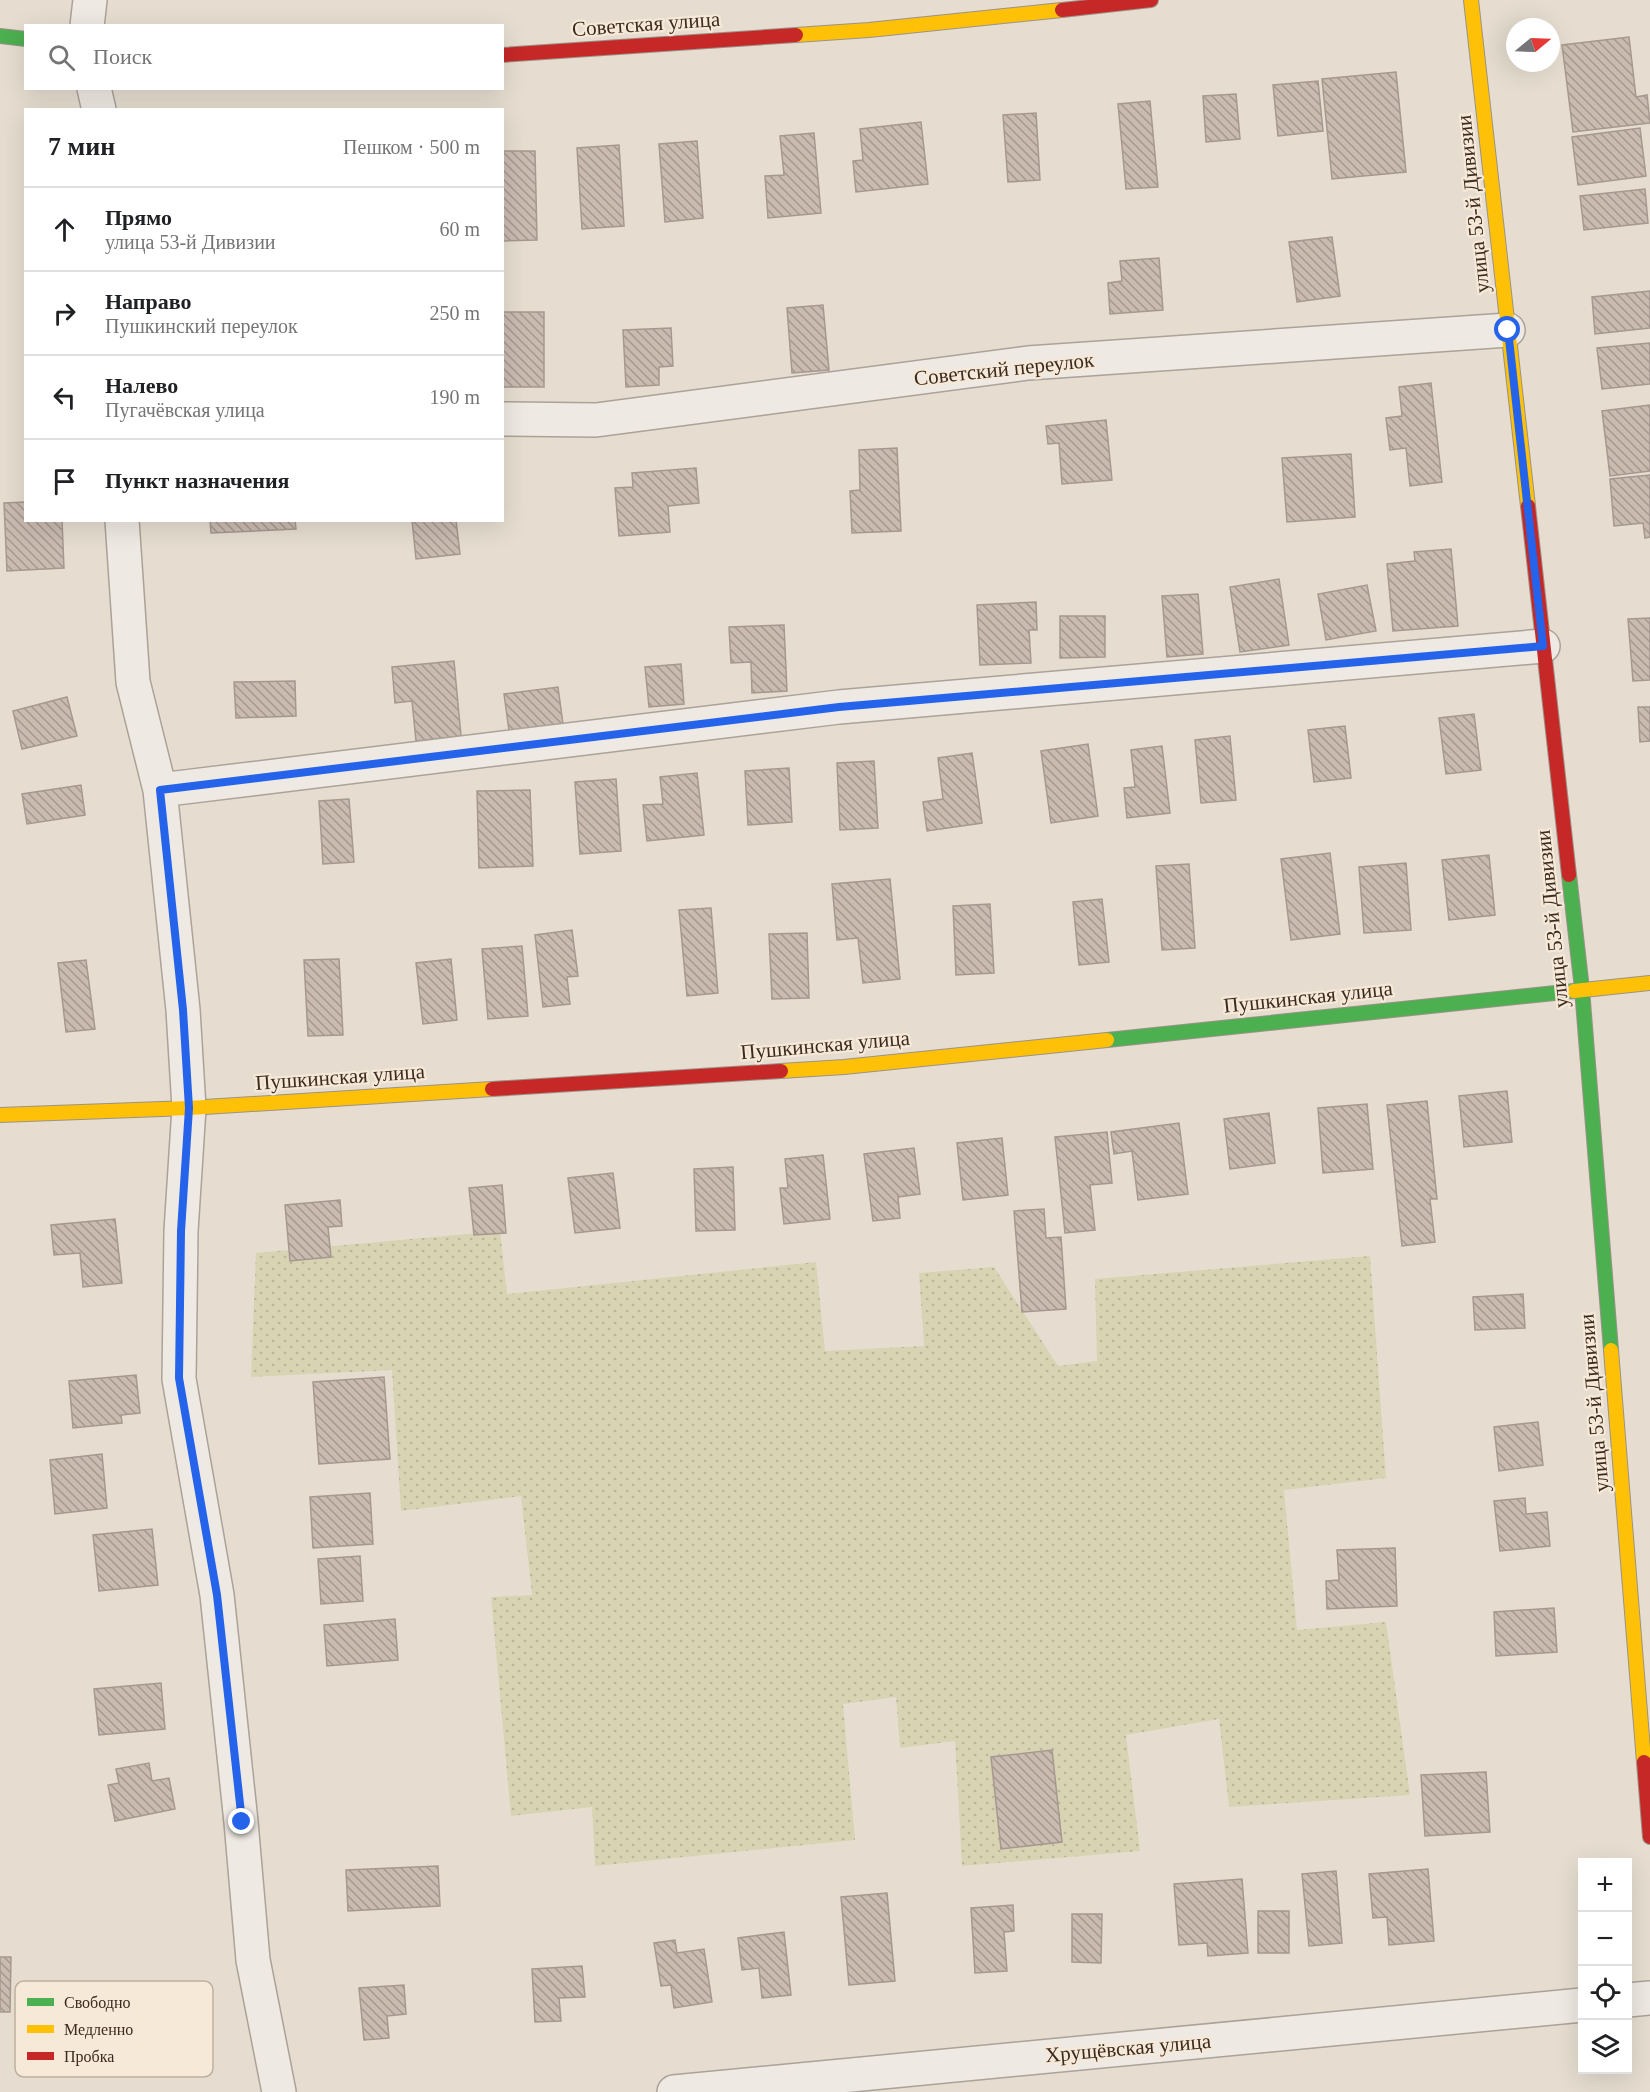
<!DOCTYPE html>
<html lang="ru">
<meta charset="utf-8">
<style>
body{margin:0;font-family:"Times New Roman",serif;background:#f6f6f6;color:#202124}
.controls{position:absolute;right:18px;bottom:18px;display:grid;overflow:hidden;border-radius:0px;box-shadow:0 6px 24px #0002}
.controls button{width:54px;height:54px;display:grid;place-items:center;padding:0;border:0;border-bottom:2px solid #e0e0e0;background:#fff;color:#202124;font:30px sans-serif}
.compass{position:absolute;left:1506px;top:18px;width:54px;height:54px;border-radius:50%;background:#fff;box-shadow:0 6px 24px #0002;rotate:71deg}
.stop{position:absolute;width:18px;height:18px;margin:-14px;border:4px solid #2563eb;border-radius:50%;background:#fff}
.stop.end{background:#2563eb;border-color:#fff;box-shadow:0 2px 6px #0008}
.list{margin:0;padding:0;list-style:none}
h2{display:flex;justify-content:space-between;align-items:center;height:78px;margin:0;padding:0 24px;font-size:26px}
h2 small{font-size:20px;font-weight:400;color:#757577}
.list li{display:grid;grid-template-columns:39px 1fr auto;gap:18px;align-items:center;box-sizing:border-box;height:84px;padding:0 24px;border-top:2px solid #e0e0e0}
.list b{display:block;font-size:22px;white-space:nowrap}
.list p{margin:0;font-size:20px;white-space:nowrap;color:#757577}
.list em{font-size:20px;font-style:normal;color:#757577}
.icon{flex:none;width:33px;height:33px;fill:none;stroke:currentColor;stroke-width:2;stroke-linecap:round;stroke-linejoin:round}
.map{position:relative;flex:none;width:1650px;height:2092px;overflow:hidden}
.search{position:absolute;background:#fff;box-shadow:0 6px 24px #0002;left:24px;top:24px;width:480px;height:66px;display:flex;align-items:center;gap:15px;box-sizing:border-box;padding:0 21px;border-radius:0px;color:#757577;font-size:22px}
.panel{position:absolute;background:#fff;box-shadow:0 6px 24px #0002;left:24px;top:108px;width:480px;height:414px;border-radius:0px}
.map>svg:first-child{display:block}
</style>
<div class="map">
<svg width="1650" height="2092" viewBox="0 0 1650 2092">
<defs>
<pattern id="grass-dots" width="8" height="8" patternUnits="userSpaceOnUse" patternTransform="scale(1.5)"><rect width="8" height="8" fill="#d8d4b3"/><path d="M2 2h.1M6 6h.1" fill="none" stroke="#bab69a" stroke-width="1.8" stroke-linecap="round"/></pattern>
<pattern id="building-back-hatch" width="6" height="6" patternUnits="userSpaceOnUse" patternTransform="scale(1.5)"><rect width="6" height="6" fill="#cabbb1"/><path d="M-1 5l2 2M0 0l6 6M5-1l2 2" fill="none" stroke="#a59890"/></pattern>
</defs>
<rect width="100%" height="100%" fill="#e6ddd0"/>
<!-- grass -->
<path fill="url(#grass-dots)" d="M500,1231L507,1294L816,1262L825,1351L924,1346L919,1273L994,1267L1058,1366L1097,1361L1095,1279L1370,1256L1386,1478L1284,1490L1297,1630L1386,1622L1410,1795L1229,1807L1219,1719L1126,1735L1140,1851L962,1866L955,1741L900,1748L896,1697L843,1704L855,1840L595,1866L592,1807L511,1816L491,1597L532,1595L521,1496L401,1511L392,1370L251,1377L256,1253Z"/>
<!-- building -->
<path fill="url(#building-back-hatch)" stroke="#a6988f" stroke-width="1.5" d="M1629,37L1636,97L1647,95L1650,123L1573,132L1562,45Z
M1396,72L1406,172L1332,179L1322,79Z
M1318,81L1323,131L1278,136L1273,85Z
M1236,94L1240,139L1206,142L1203,96Z
M1150,101L1158,187L1126,189L1118,104Z
M1036,113L1040,180L1008,182L1003,115Z
M921,122L928,184L856,192L853,161L863,160L860,129Z
M1640,128L1646,176L1578,185L1572,137Z
M814,133L821,213L768,218L765,176L784,175L780,136Z
M697,141L703,218L665,222L659,144Z
M619,145L624,226L582,229L577,148Z
M502,151H535L537,240L502,241Z
M1645,189L1648,223L1584,230L1580,196Z
M1332,237L1340,296L1297,302L1289,242Z
M1159,258L1163,310L1110,314L1108,283L1122,281L1120,261Z
M1650,291V328L1595,334L1592,297Z
M823,305L829,370L792,373L787,308Z
M502,312H544V387H502Z
M671,328L673,366L659,367V385L626,387L623,330Z
M1650,343V384L1602,389L1597,348Z
M1431,383L1442,482L1410,486L1406,448L1390,450L1386,418L1402,416L1399,387Z
M1650,405V471L1610,476L1602,411Z
M1106,420L1112,480L1062,484L1059,443L1048,444L1046,426Z
M897,448L901,531L852,533L850,491L860,490L859,450Z
M1351,454L1355,517L1287,522L1282,458Z
M696,468L699,503L668,506L670,532L619,536L615,488L633,487L632,473Z
M1650,475V537L1645,538L1643,523L1614,526L1610,479Z
M26,502V520H62L64,568L7,571L4,503Z
M210,520H295L296,529L211,533Z
M412,520H456L460,554L416,559Z
M1451,549L1458,626L1393,631L1387,564L1415,561L1414,552Z
M1279,579L1289,645L1240,652L1230,587Z
M1367,585L1376,631L1326,640L1318,594Z
M1198,594L1203,654L1167,657L1162,596Z
M1036,602L1037,630H1029L1031,663L980,665L977,605Z
M1060,616H1105V657L1060,658Z
M1650,618V680L1633,681L1628,619Z
M784,625L787,691L752,693L751,662L731,663L729,627Z
M454,661L461,736L416,741L412,701L395,703L392,667Z
M681,664L684,704L649,707L645,667Z
M295,681L296,716L236,718L234,682Z
M558,687L563,724L509,731L504,694Z
M67,697L77,736L22,749L13,711Z
M1638,707H1650V741L1640,742Z
M1474,714L1481,770L1446,774L1439,718Z
M1345,726L1351,778L1314,782L1308,730Z
M1230,736L1236,800L1201,803L1195,740Z
M1088,744L1098,816L1051,823L1041,751Z
M1162,746L1170,813L1127,818L1124,788L1135,787L1131,750Z
M972,753L982,823L927,831L923,802L943,799L938,758Z
M874,761L878,828L840,830L837,763Z
M789,768L792,822L748,825L745,771Z
M697,773L704,835L647,841L643,805L663,804L660,777Z
M616,779L621,851L580,854L575,782Z
M81,785L85,815L27,824L22,794Z
M530,790L533,866L479,868L477,791Z
M349,799L354,862L323,864L319,801Z
M1330,853L1340,934L1291,940L1281,859Z
M1489,855L1495,915L1449,920L1442,860Z
M1406,863L1411,930L1364,933L1359,867Z
M1189,864L1195,948L1162,950L1156,866Z
M890,879L900,979L863,983L858,938L837,940L832,884Z
M1102,899L1109,962L1079,965L1073,902Z
M990,904L994,973L956,975L953,906Z
M711,908L718,993L687,996L679,910Z
M572,930L578,976L567,977L570,1004L543,1007L535,935Z
M807,933L809,998L772,999L769,934Z
M522,946L528,1016L488,1019L482,949Z
M339,959L343,1035L308,1036L304,960Z
M451,959L457,1020L423,1024L416,963Z
M86,960L95,1029L66,1032L58,963Z
M1507,1091L1512,1142L1464,1147L1459,1096Z
M1427,1101L1437,1199H1430L1435,1242L1402,1246L1387,1105Z
M1367,1104L1373,1169L1323,1173L1318,1108Z
M1269,1113L1275,1163L1230,1169L1224,1119Z
M1179,1123L1188,1194L1138,1200L1132,1151L1114,1154L1111,1132Z
M1107,1132L1112,1183L1090,1185L1095,1230L1065,1233L1055,1137Z
M1002,1138L1008,1195L963,1200L957,1143Z
M914,1148L920,1194L898,1197L900,1218L873,1221L864,1154Z
M823,1155L830,1219L784,1224L780,1188H788L785,1159Z
M733,1167L735,1230L696,1231L694,1169Z
M613,1173L620,1228L575,1233L568,1178Z
M502,1185L506,1233L474,1235L469,1188Z
M340,1200L342,1226L328,1227L331,1257L290,1261L285,1205Z
M1044,1209L1046,1238L1061,1237L1066,1309L1022,1312L1014,1211Z
M115,1219L122,1283L83,1287L80,1253L54,1255L51,1225Z
M1523,1294L1525,1328L1475,1330L1473,1297Z
M136,1375L140,1413L121,1415L122,1423L73,1428L69,1381Z
M384,1377L390,1459L319,1464L313,1382Z
M1538,1422L1543,1465L1499,1471L1494,1427Z
M102,1454L107,1508L55,1514L50,1460Z
M370,1493L373,1544L313,1548L310,1497Z
M1525,1498L1526,1514L1547,1512L1550,1546L1500,1551L1494,1501Z
M152,1529L158,1585L99,1591L93,1535Z
M1395,1548L1397,1606L1327,1609L1326,1581L1339,1580L1337,1550Z
M360,1556L363,1601L321,1604L318,1559Z
M1554,1608L1557,1652L1496,1656L1494,1612Z
M395,1619L398,1660L327,1666L324,1625Z
M161,1683L165,1729L99,1735L94,1689Z
M1052,1750L1062,1842L1001,1849L991,1757Z
M149,1763L152,1781L169,1778L175,1809L115,1821L108,1785L119,1783L116,1769Z
M1486,1772L1490,1832L1425,1836L1421,1775Z
M438,1866L440,1906L348,1911L346,1870Z
M1428,1869L1434,1941L1389,1945L1387,1917L1373,1918L1369,1874Z
M1336,1871L1342,1943L1309,1946L1302,1874Z
M1242,1879L1248,1953L1208,1956L1207,1943L1179,1945L1174,1884Z
M887,1893L895,1981L849,1985L841,1897Z
M1013,1905L1014,1931L1004,1932L1007,1971L975,1973L971,1908Z
M1258,1911H1289V1953H1258Z
M1072,1914H1102L1101,1963L1072,1962Z
M784,1932L791,1995L762,1998L759,1968L742,1970L738,1938Z
M675,1940L677,1953L704,1949L712,2002L674,2008L671,1985L661,1986L654,1943Z
M0,1957H11L10,2012H0Z
M582,1966L585,1997L559,1998L561,2021L535,2022L532,1969Z
M404,1985L406,2014L387,2016L389,2038L364,2040L359,1988Z"/>
<g fill="none" stroke-linecap="round" stroke-linejoin="round">
<!-- street casing -->
<g stroke="#aba299" stroke-width="36">
<path id="street" d="M87,26L90,0
M94,88L99,110
M502,419L596,420L1028,363L1508,330
M122,520L133,682L160,790L183,1010L189,1108L181,1231L179,1379L217,1595L241,1822L253,1960L279,2092
M160,790L839,707L1543,646
M1628,2000L1650,1998
M674,2092L1582,2005"/>
</g>
<!-- fast casing -->
<g stroke="#9b9288" stroke-width="16">
<path id="fast" d="M0,36L26,39
M1569,875L1582,989L1611,1350
M1107,1040L1574,991"/>
</g>
<!-- slow casing -->
<g stroke="#9b9288" stroke-width="16">
<path id="slow" d="M1471,0L1528,506
M796,35L869,30L1062,10
M1574,991L1650,983
M781,1071L844,1067L1107,1040
M0,1115L189,1108L492,1089
M1611,1350L1644,1762"/>
</g>
<!-- jam casing -->
<g stroke="#9b9288" stroke-width="16">
<path id="jam" d="M1062,10L1151,0
M502,55L796,35
M1528,506L1569,875
M492,1089L781,1071
M1644,1762L1650,1837"/>
</g>
<!-- street -->
<use href="#street" stroke="#eee9e2" stroke-width="33"/>
<!-- fast -->
<use href="#fast" stroke="#4caf50" stroke-width="14"/>
<!-- slow -->
<use href="#slow" stroke="#ffc107" stroke-width="14"/>
<!-- jam -->
<use href="#jam" stroke="#c62828" stroke-width="14"/>
</g>
<g fill="none" stroke-linecap="round" stroke-linejoin="round">
<!-- route -->
<path stroke="#2563eb" stroke-width="8" d="M242,1822L217,1595L179,1378L181,1231L189,1108L183,1010L160,790L839,707L1543,646L1508,330"/>
</g>
<g text-anchor="middle" dominant-baseline="central" stroke-width="4.5" stroke-linejoin="round" paint-order="stroke">
<!-- street labels -->
<g font-size="21" fill="#3b2a20" stroke="#f6e9d7">
<text transform="translate(646 24) rotate(-4)">Советская улица</text>
<text transform="translate(1473 204) rotate(-96)">улица 53-й Дивизии</text>
<text transform="translate(1004 369) rotate(-6)">Советский переулок</text>
<text transform="translate(1552 919) rotate(-96)">улица 53-й Дивизии</text>
<text transform="translate(1308 997) rotate(-6)">Пушкинская улица</text>
<text transform="translate(825 1045) rotate(-5)">Пушкинская улица</text>
<text transform="translate(340 1077) rotate(-4)">Пушкинская улица</text>
<text transform="translate(1594 1403) rotate(-95)">улица 53-й Дивизии</text>
<text transform="translate(1128 2048) rotate(-5)">Хрущёвская улица</text>
</g>
</g>
<!-- legend -->
<rect x="15" y="1981" width="198" height="96" rx="9" fill="#f6e9d7" stroke="#beb0a0" stroke-width="1.5"/>
<rect x="27" y="1998" width="27" height="8" fill="#4caf50"/>
<rect x="27" y="2025" width="27" height="8" fill="#ffc107"/>
<rect x="27" y="2052" width="27" height="8" fill="#c62828"/>
<g font-size="16" fill="#3b2a20">
<text x="64" y="2008">Свободно</text>
<text x="64" y="2035">Медленно</text>
<text x="64" y="2062">Пробка</text>
</g>
</svg>
<div class="controls">
<button>+</button>
<button>−</button>
<button><svg class="icon" aria-label="locate" viewBox="0 0 24 24"><circle cx="12" cy="12" r="6"/><path d="M12 2v4M12 18v4M2 12h4M18 12h4"/></svg></button>
<button><svg class="icon" aria-label="layers" viewBox="0 0 24 24"><path d="M12 4l9 5-9 5-9-5zM3 14l9 5 9-5"/></svg></button>
</div>
<svg class="compass" viewBox="-18 -18 36 36"><path d="M0-13l5 13h-10z" fill="#e53935"/><path d="M0 13l5-13h-10z" fill="#757577"/></svg>
<div class="stop" style="left:1508px;top:330px"></div>
<div class="stop end" style="left:242px;top:1822px"></div>
<div class="search"><svg class="icon" aria-label="search" viewBox="0 0 24 24"><circle cx="10" cy="10" r="6"/><path d="M15 15l6 6"/></svg>Поиск</div>
<section class="panel">
<h2>7 мин<small>Пешком · 500 m</small></h2>
<ul class="list">
<li><svg class="icon" aria-label="ahead" viewBox="0 0 24 24"><path d="M12 20V5M6 11l6-6 6 6"/></svg><div><b>Прямо</b><p>улица 53-й Дивизии</p></div><em>60 m</em></li>
<li><svg class="icon" aria-label="right" viewBox="0 0 24 24"><path d="M7 20v-9h11M14 6l5 5-5 5"/></svg><div><b>Направо</b><p>Пушкинский переулок</p></div><em>250 m</em></li>
<li><svg class="icon" aria-label="left" viewBox="0 0 24 24"><path d="M17 20v-9H6M10 6l-5 5 5 5"/></svg><div><b>Налево</b><p>Пугачёвская улица</p></div><em>190 m</em></li>
<li><svg class="icon" aria-label="arrive" viewBox="0 0 24 24"><path d="M6 21V4h12l-3 4 3 4H6"/></svg><div><b>Пункт назначения</b></div></li>
</ul>
</section>
</div>
